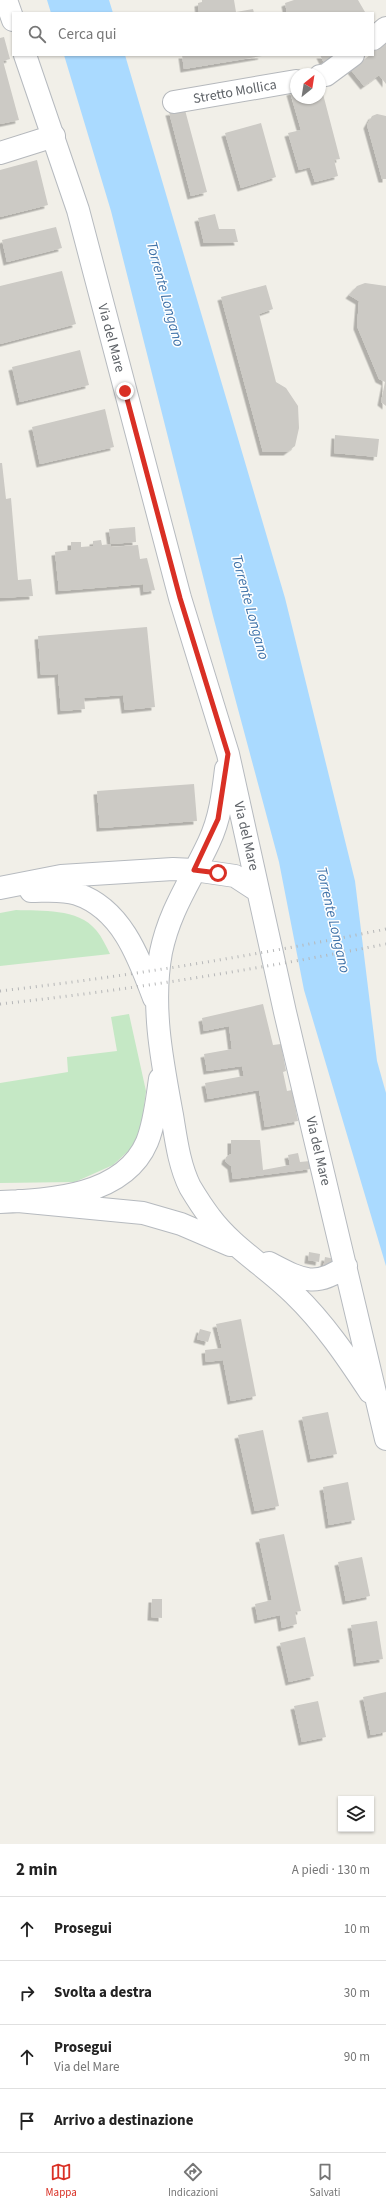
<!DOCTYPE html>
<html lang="it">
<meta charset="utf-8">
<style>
body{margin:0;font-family:"Source Sans 3",sans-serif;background:#f2f2f2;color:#222}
.controls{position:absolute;right:12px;bottom:12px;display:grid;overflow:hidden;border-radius:0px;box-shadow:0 1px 3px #0004}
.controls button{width:36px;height:36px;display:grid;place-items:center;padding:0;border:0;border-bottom:1px solid #e0e0e0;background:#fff;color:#222;font:20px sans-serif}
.compass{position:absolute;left:290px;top:68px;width:36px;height:36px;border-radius:50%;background:#fff;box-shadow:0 1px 3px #0004;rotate:30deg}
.stop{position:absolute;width:12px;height:12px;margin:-9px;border:3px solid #d93025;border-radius:50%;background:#fff}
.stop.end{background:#d93025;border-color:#fff;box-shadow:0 1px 4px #0008}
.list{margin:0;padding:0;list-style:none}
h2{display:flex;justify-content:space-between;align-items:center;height:52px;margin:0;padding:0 16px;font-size:17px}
h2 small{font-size:13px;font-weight:400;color:#767676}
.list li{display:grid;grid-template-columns:26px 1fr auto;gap:12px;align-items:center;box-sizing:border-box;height:64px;padding:0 16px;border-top:1px solid #e0e0e0}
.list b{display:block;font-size:15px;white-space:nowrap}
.list p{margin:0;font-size:13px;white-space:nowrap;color:#767676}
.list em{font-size:13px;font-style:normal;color:#767676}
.icon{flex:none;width:22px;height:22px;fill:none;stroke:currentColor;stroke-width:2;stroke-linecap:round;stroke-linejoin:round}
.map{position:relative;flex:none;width:386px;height:1844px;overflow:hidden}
.search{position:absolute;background:#fff;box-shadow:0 1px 3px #0004;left:12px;right:12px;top:12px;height:44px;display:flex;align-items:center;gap:10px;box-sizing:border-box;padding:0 14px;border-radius:0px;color:#767676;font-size:15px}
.sheet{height:308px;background:#fff}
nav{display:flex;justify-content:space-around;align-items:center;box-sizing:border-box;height:56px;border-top:1px solid #e0e0e0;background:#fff;font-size:11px;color:#767676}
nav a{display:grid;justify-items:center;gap:2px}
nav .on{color:#d93025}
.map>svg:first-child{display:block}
</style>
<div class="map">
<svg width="386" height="1844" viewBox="0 0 386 1844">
<defs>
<filter id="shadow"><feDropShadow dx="-3.5" dy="3.5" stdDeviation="0" flood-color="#0004"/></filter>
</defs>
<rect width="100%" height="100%" fill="#f1efe8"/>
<!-- green -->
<path fill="#c5e8c5" d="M16,910C41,911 78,908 96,930C102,937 106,946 110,954L0,966V913Z
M129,1014L146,1091L142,1121L138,1142L113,1165L75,1182L0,1183V1083L68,1072L67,1057L117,1051L111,1017Z"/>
<!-- water -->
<path fill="#aadaff" d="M47,0H109L113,13H51Z
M64,55H125L285,598L355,881L377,1061L386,1093V1266L304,990L279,862L213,616L111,211Z"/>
<!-- building -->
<path fill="#cccac5" filter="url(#shadow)" d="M202,0H234L236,12L253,9L254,13H199L198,3L202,2Z
M294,0H358L365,12L287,13L285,3Z
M4,37L10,59L3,61L19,120L0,124V38Z
M386,42V84L379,75L364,86L351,70L370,55H373V52Z
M182,55H261L262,56L184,69Z
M320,55H341L325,65Z
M296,90V98H320V93L323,94L340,159L334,160L338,176L315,182L310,167L299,170L288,133L301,130L290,92Z
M185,110L207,192L191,196L169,112Z
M377,114L386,116V179H382L367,125L372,116Z
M261,123L276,177L241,188L225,133Z
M37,160L48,205L0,217V170Z
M215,214L219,229H235L238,242L204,243L198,218Z
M56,227L62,248L7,262L2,240Z
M62,271L76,324L0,344V286Z
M365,283L386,286V406L381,402L385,382L379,379L357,326L359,301L349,295L357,286Z
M266,285L273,309L259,314L276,382L286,388L298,406L299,428L295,446L287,452H263L221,297Z
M80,350L89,385L20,402L12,367Z
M105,409L114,447L40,464L32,427Z
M335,435L379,439L377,457L334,453Z
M0,463H2L6,499L11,498L18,580L31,579L33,596L0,598Z
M135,527L136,542L111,544L109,529Z
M101,540L102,545L111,544V547L138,545L140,559L147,558L155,590L144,592L143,584L59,591L55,552L71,550V542H81V547L93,546V541Z
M147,627L155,707L125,710L123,695L84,698L85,709L61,711L58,674L41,675L38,636Z
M194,784L197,821L100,828L97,791Z
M263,1004L273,1045L281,1044L286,1071L283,1072L287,1091L292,1090L298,1121L265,1127L259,1090L208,1099L205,1083L244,1076L242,1066L207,1071L204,1054L232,1049L229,1026L204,1031L202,1018Z
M231,1140H260L263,1170L290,1165L288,1155L298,1153L300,1162L310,1161L311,1169L233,1179L231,1166L225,1161L226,1157L231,1154Z
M309,1252L320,1254L319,1262L308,1260Z
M325,1257L335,1259L334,1270L323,1269Z
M241,1319L256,1396L231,1401L223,1360L206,1362L205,1350L222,1348L216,1324Z
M200,1329L211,1332L208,1342L197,1339Z
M328,1412L337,1454L311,1459L302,1417Z
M263,1430L279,1506L255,1511L238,1435Z
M348,1482L355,1520L329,1525L323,1487Z
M284,1534L301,1611L295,1612L297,1624L282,1628L280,1615L258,1620L255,1604L272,1600L259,1539Z
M362,1557L370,1596L346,1601L338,1562Z
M152,1599H162V1618L151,1617Z
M377,1621L383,1659L357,1663L351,1625Z
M305,1637L314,1676L289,1682L280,1643Z
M386,1692V1732L371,1735L363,1697Z
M318,1701L326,1737L302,1742L294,1706Z"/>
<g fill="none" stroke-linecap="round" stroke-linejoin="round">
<!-- street casing -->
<g stroke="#b5b8bc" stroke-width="24">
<path id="street" d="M373,39L386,28
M320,76L326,75L353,55
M174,102L296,81
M0,153L54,136"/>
</g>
<!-- secondary casing -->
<g stroke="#b6babf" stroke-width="24">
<path id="secondary" d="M6,0L13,20
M25,55L78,210L180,598L228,754L285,1012L386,1439
M226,769C223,794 220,819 209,842C191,881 170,909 161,952C151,1006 162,1061 172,1115C176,1139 179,1165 190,1187C196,1197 203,1208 210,1217C233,1248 267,1267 294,1294C324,1323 347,1357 370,1392
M0,888L61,876L173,869L194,870L235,876L258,891
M31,891C46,891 63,889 77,894C122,909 139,958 154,998
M18,1201L143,1213L181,1224L230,1245
M0,1202C51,1200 124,1196 147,1142C155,1122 157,1099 160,1079
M269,1263C300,1279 315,1289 346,1266"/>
</g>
<!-- street -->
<use href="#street" stroke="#fff" stroke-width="22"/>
<!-- secondary -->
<use href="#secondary" stroke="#fff" stroke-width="22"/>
<!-- rail -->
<path stroke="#b6b7b8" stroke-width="3" stroke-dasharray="1 5" stroke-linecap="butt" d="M0,991C130,976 258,955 386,929
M0,1004C130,990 258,969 386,944"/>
</g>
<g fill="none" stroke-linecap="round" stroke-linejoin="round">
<!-- route -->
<path stroke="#d93025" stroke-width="5" d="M125,391L180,598L228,754L218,819L194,870L218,873"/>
</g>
<g text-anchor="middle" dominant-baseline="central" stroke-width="3" stroke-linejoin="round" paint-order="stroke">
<!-- street labels -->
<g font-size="14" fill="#5f6368" stroke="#fff">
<text transform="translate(235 92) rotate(-10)">Stretto Mollica</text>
<text transform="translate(111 338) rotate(75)">Via del Mare</text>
<text transform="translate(246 836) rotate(77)">Via del Mare</text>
<text transform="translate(318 1151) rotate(77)">Via del Mare</text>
</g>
<!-- water labels -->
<g font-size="15" font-style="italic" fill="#4174aa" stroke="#fff">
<text transform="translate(165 294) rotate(75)">Torrente Longano</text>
<text transform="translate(250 607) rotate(75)">Torrente Longano</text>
<text transform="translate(333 920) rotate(77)">Torrente Longano</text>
</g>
</g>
</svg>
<div class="controls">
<button><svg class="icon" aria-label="layers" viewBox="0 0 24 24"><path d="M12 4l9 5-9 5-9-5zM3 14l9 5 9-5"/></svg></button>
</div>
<svg class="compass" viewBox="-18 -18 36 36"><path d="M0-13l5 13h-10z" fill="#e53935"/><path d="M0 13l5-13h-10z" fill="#767676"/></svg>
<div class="stop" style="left:218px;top:873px"></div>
<div class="stop end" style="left:125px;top:391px"></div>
<div class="search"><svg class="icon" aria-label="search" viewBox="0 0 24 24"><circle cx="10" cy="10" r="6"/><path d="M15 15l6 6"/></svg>Cerca qui</div>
</div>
<section class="sheet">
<h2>2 min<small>A piedi · 130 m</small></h2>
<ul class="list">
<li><svg class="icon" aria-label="ahead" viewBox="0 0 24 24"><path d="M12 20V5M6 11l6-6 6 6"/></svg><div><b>Prosegui</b></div><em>10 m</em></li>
<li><svg class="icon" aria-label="right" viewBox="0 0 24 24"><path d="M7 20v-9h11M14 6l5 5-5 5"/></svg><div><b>Svolta a destra</b></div><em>30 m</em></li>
<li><svg class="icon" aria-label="ahead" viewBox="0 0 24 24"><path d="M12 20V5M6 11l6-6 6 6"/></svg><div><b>Prosegui</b><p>Via del Mare</p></div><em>90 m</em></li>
<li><svg class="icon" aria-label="arrive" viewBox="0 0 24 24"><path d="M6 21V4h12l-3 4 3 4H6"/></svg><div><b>Arrivo a destinazione</b></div></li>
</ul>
</section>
<nav>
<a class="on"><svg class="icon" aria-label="map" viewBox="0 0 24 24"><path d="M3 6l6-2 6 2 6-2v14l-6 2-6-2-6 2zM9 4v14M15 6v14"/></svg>Mappa</a>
<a><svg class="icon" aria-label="directions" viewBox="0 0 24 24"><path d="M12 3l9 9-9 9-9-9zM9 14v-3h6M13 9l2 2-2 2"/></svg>Indicazioni</a>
<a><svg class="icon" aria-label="saved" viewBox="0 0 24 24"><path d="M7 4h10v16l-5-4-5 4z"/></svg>Salvati</a>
</nav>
